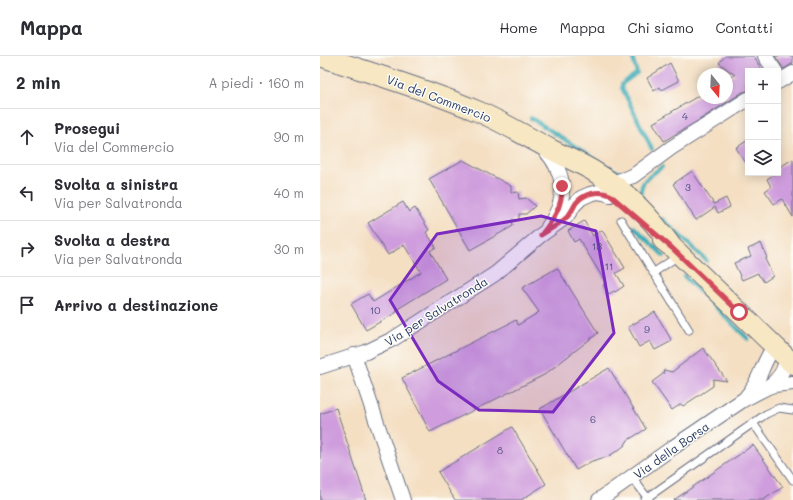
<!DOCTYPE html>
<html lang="it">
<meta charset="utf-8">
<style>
body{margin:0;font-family:Mali,sans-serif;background:#f7f7f7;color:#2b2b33}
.controls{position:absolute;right:12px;top:12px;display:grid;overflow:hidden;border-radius:0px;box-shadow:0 2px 10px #0003}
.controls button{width:36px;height:36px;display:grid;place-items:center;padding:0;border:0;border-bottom:1px solid #e1e1e2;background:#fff;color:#2b2b33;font:20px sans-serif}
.compass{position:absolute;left:377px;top:12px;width:36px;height:36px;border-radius:50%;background:#fff;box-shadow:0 2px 10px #0003;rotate:162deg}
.stop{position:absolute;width:12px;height:12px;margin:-9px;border:3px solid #d1495b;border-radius:50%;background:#fff}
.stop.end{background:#d1495b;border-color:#fff;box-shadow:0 1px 4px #0008}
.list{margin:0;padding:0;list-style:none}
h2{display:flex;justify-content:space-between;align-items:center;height:52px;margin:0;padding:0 16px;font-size:17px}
h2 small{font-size:13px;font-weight:400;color:#7c7c81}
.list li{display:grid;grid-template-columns:26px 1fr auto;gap:12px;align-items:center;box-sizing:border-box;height:56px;padding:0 16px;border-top:1px solid #e1e1e2}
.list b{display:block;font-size:15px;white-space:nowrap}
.list p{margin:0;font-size:13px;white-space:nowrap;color:#7c7c81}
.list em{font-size:13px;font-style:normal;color:#7c7c81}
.icon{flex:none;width:22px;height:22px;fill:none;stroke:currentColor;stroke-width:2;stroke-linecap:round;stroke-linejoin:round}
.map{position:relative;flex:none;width:473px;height:444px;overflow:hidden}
header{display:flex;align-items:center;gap:24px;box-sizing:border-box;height:56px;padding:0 20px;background:#fff;border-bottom:1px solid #e1e1e2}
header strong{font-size:19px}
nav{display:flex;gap:22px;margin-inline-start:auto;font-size:14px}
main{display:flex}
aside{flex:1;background:#fff}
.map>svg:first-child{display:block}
</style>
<header>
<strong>Mappa</strong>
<nav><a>Home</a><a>Mappa</a><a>Chi siamo</a><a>Contatti</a></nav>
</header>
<main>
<aside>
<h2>2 min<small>A piedi · 160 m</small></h2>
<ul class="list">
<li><svg class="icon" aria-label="ahead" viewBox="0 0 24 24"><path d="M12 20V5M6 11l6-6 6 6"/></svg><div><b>Prosegui</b><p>Via del Commercio</p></div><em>90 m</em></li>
<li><svg class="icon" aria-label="left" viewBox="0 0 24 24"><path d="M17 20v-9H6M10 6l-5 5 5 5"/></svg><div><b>Svolta a sinistra</b><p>Via per Salvatronda</p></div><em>40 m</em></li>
<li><svg class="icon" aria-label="right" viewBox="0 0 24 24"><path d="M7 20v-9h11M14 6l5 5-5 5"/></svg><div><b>Svolta a destra</b><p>Via per Salvatronda</p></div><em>30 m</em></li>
<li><svg class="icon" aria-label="arrive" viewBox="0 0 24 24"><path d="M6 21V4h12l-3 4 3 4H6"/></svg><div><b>Arrivo a destinazione</b></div></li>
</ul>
</aside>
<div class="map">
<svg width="473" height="444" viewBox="0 0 473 444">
<rect width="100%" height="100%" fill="#fdfcf7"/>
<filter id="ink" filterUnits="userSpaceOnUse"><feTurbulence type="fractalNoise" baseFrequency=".025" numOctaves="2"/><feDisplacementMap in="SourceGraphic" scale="8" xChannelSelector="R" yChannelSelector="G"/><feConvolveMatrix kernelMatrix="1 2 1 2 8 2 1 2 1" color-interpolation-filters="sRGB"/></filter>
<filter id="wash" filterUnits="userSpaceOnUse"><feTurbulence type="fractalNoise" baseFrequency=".012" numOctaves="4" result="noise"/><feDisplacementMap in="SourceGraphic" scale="16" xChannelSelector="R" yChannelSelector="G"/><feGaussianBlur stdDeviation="0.9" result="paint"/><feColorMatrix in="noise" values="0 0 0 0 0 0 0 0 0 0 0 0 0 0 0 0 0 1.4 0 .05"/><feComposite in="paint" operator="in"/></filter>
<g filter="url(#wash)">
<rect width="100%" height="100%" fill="#f4dfc3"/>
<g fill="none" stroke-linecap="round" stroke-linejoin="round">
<!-- stream -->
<path stroke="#3cadb8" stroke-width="4" d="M312,0L317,17L302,28V32L332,93
M211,62L289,112L301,117
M322,143C317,126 330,120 342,111
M342,163L387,205
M314,171L344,200
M364,220L428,283"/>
</g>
<g id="blocks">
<!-- building -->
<path fill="#cf9ddd" d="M405,0H434L442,15H428V35L423,36L376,66L344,85L333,67L383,37V42H407V23L415,19L399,7Z
M455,0H473V7L464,13Z
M350,7L359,25L342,34L340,31L334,35L327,22Z
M428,84V110L416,92Z
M473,103V161L462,143L454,148L445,135L451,131L447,123L456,117H458V112Z
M143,104L191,130V137L198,136L199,143L206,142L215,150L206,158H199V164H192L193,170L150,194L109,123Z
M372,115L394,148L406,142L410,151L398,157L395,151L376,164L353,128Z
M83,146L89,156L95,152L109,174L106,176L116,191L110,195L126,223L76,254L77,256L46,274L31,248L48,238L53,246L101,216L84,189L68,199L48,167Z
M264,165L273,180L282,174L305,212L296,217L304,230L295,236L294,235L289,238L283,229L286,227L259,183L254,186L248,175Z
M441,187L447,202L445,203L453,220L444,226L440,220H439L438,217L422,224L414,207L431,200L428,193Z
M237,212L278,277L224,319L110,376L82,322L196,264L198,269L219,256L202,232Z
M335,256L352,285L335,294L330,285L319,291L308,271Z
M383,292L407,325L393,323V330L363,350L361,348L352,354L332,326L343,318L344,314L352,316Z
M289,312L326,373L308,384L305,389L300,393L289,400L272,405L256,414L220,353Z
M16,352L46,444H0V358Z
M192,371L226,428L201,444H135L118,416Z
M433,389L463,431L443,444H354Z"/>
</g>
</g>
<g filter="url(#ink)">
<use href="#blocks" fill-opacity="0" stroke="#676d81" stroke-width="1"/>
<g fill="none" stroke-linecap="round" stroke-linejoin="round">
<!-- lane casing -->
<g stroke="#676d81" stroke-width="9">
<path id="lane" d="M301,164L369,274
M333,217L358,200
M433,367L473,424
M312,421L329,444
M324,444L446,358L459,352L473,354"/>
</g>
<!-- street casing -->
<g stroke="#676d81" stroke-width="16">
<path id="street" d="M445,0L455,15
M458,26L473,17
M224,93C247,118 248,144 228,171
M286,123L292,125H298L313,120L351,92L428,43
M34,299L83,444
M0,311L46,296L73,283L175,218L221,179L246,161L254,149L261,142L270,138L278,136L284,137L290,139
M448,331C458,324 466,313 466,301
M426,341C440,327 442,306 454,291
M279,444L352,392L423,344L448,331L454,329L473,327"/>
</g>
<!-- secondary casing -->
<g stroke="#676d81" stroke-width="22">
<path id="secondary" d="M0,0C53,18 106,33 157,55C183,66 207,81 232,94C247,102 263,108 278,118C308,136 332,163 352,191
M343,184L352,191L473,308"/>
</g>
<!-- lane -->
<use href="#lane" stroke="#fff" stroke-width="7"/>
<!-- street -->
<use href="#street" stroke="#fff" stroke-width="14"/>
<!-- secondary -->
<use href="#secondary" stroke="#f7e8c3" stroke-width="20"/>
</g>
</g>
<g fill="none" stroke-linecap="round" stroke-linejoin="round" filter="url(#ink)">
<!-- route -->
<path stroke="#d1495b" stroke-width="5" d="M242,130C243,150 233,164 221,179C230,173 240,168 247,161C251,157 253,152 256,147C264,137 279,134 290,139L352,192L419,256"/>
</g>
<!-- marked area -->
<path fill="#7b2cbf" fill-opacity="0.2" stroke="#7b2cbf" stroke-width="3" stroke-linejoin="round" d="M221,160L276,175L294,277L233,356L159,354L118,325L70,244L117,178Z"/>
<g text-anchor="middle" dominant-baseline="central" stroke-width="3" stroke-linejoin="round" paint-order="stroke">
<!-- number labels -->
<g font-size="10" fill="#484a7e">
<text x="365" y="60">4</text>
<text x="368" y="131">3</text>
<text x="277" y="190">13</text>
<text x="289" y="210">11</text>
<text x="55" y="254">10</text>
<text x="327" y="273">9</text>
<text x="273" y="363">6</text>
<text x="180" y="394">8</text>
</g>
<!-- street labels -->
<g font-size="12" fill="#1b2f5e" stroke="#fdfcf7">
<text transform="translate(119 42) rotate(21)">Via del Commercio</text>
<text transform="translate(116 255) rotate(-32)">Via per Salvatronda</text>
<text transform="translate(351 394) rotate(-35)">Via della Borsa</text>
</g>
</g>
</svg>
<div class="controls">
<button>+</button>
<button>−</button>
<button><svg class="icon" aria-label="layers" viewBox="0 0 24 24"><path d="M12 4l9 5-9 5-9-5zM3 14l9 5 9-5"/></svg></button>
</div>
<svg class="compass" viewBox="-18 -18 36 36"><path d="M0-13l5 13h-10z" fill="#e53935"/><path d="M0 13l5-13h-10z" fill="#7c7c81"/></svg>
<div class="stop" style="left:419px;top:256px"></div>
<div class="stop end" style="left:242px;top:130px"></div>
</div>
</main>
